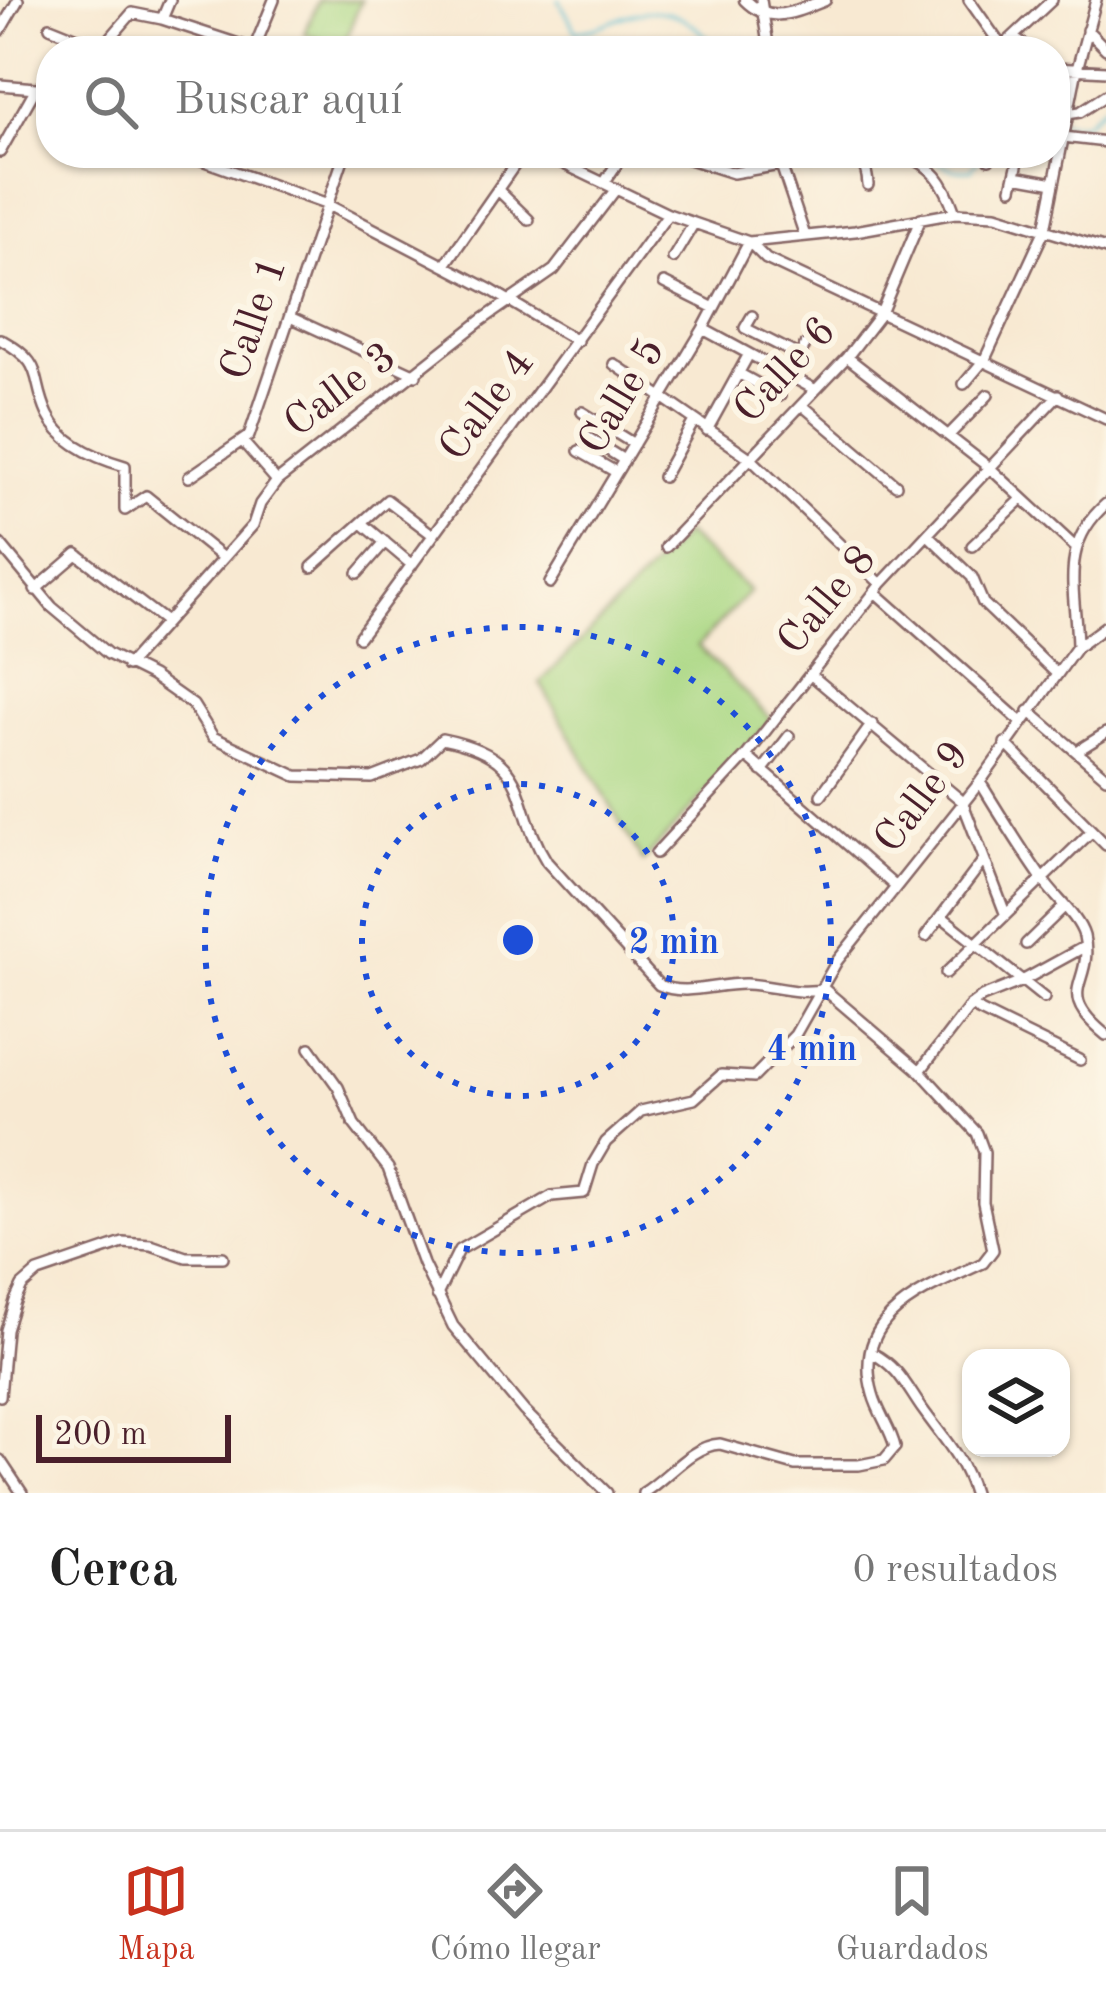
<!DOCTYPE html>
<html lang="es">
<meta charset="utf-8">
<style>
body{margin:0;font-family:"Old Standard TT",serif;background:#f2f2f2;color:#222}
.controls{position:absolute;right:36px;bottom:36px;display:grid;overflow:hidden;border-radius:24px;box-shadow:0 3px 9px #0004}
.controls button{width:108px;height:108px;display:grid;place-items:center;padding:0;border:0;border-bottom:3px solid #e0e0e0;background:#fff;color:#222;font:60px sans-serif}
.scale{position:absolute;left:36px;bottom:30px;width:195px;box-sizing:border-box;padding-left:12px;border:6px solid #4a1f2b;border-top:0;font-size:33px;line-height:42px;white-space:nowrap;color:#4a1f2b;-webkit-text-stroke:9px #fcf5e5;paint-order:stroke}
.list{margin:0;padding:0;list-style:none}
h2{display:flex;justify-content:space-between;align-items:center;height:156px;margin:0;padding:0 48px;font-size:51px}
h2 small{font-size:39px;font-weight:400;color:#767676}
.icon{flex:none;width:66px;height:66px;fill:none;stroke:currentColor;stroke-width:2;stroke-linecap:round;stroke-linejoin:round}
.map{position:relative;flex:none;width:1106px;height:1493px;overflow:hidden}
.search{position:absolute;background:#fff;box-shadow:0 3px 9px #0004;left:36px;right:36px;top:36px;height:132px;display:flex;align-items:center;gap:30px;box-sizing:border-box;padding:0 42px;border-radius:48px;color:#767676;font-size:45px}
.sheet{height:336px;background:#fff}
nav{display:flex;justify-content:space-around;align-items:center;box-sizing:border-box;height:168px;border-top:3px solid #e0e0e0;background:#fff;font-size:33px;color:#767676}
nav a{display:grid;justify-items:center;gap:6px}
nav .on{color:#c8321e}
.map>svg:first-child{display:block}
</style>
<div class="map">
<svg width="1106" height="1493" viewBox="0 0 1106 1493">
<rect width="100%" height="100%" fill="#fcf5e5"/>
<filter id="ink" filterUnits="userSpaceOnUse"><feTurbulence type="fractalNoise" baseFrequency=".00833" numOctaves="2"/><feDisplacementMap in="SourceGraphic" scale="24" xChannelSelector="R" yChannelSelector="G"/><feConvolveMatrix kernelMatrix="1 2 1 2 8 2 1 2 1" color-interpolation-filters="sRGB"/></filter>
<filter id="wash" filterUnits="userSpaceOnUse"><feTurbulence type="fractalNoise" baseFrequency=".004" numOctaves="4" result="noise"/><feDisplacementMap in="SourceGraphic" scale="48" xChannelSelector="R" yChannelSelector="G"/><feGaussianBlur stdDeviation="2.7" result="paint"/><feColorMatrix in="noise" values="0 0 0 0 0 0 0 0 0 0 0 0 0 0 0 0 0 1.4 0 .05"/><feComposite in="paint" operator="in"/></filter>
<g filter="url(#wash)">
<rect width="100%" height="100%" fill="#f8e9d2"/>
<!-- green -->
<path fill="#abd885" stroke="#7a7c58" stroke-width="3" d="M318,0H361L342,49L305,34Z
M685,534L750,591L698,646L772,720L643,862L540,683Z"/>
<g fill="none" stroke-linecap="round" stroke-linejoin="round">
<!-- stream -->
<path stroke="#54bcd1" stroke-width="3" d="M559,0L576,31C594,30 605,24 621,18C666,0 691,20 722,51
M1055,122L1084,123L1106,104
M930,153C943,167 951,171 971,170L982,153"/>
</g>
</g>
<g filter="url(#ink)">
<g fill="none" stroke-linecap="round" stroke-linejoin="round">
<!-- minor casing -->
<g stroke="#876665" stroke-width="14">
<path id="minor" d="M761,0L769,51
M969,0L1005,51
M132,13L162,19L260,51
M162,19L170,0
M50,27L102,48
M1087,30L1106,49
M0,31L18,0
M1013,37L1032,51
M1002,47L1052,0
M101,49L132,13
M254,49L274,0
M1055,68L1106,71
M0,85L36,88L51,84
M1067,114L1080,112L1106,95
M1055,136L1106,142
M0,152L36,88
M182,153L328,205L491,290L577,341
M541,153L668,214L749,242L855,231L955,213L996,215L1106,249
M745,153L747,171
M777,153L805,236
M824,153C852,157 866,152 868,185
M903,153C934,167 944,181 955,213
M686,158L733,173L780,165
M989,159L994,153
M861,160L878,153
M1015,176L1054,183
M604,183L624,153
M1012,188L1020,153
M499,191L529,220
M749,242L766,259L1106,419
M673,258L694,223
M445,265L523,153
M664,283L714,308
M752,316L745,328L800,356L805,345
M292,318L416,375
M703,329L814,389
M0,339C47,365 30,376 48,415C62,444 96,458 125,466V510L146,496L223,558
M847,357L991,469L1074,546
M614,364L750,458L881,584
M738,373L780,396
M964,384L985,359L1045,229L1077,69L1096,0
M802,405L896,485
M582,412L634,444
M707,430L749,354
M949,435L988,395
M585,436L624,460
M243,442L277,481
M579,451L616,472
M189,477L249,436L345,153
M663,477L694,421
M362,523L412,565
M928,535L972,577L983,603L1057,674
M0,544L52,607L108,654L152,676L193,705L213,737L296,776L372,778L421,759L442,739C537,758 509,802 547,862L659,985C685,997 718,983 746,984C773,985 797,996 824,989
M972,546L1021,500
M666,547L847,357L881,313L921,218
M312,567L387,500L433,535
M358,573L385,542
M550,583L703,329L749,242
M35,590L77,554L166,622
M875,592L1020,721
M359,637L668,214
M1077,647C1076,591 1058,546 1106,504
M127,666L253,525L260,504L277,481L482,320L554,270L616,189
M810,674L962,801
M1029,711L1106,777
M1005,743L1106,845
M1077,751L1106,733
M746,756L896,887
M762,771L789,736
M980,782C1001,816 1022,851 1046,884C1057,899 1079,918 1084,936C1095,985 1051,990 1106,1035
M821,795L872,724
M962,801L1005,913
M656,853L746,756L881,584L1058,395
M941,916L1044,998
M926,936L983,861
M1026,944L1064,907
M946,973L1092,831
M970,1006L1080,1060
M310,1048L338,1087L354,1124L388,1168L423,1264L453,1326L524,1411L607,1493
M920,1071L970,1006L982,997L1022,981L1084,947
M437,1295L459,1250L552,1196L584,1193L593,1164L606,1142L641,1111L694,1099L721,1075L754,1077L795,1035L837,961L980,782L1077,647L1106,626
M872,1353C899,1367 906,1386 923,1410C944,1439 963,1458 973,1493
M0,1396L6,1330L15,1301L22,1286L38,1272L123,1243L151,1245L186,1257H223
M0,1460L22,1493
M643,1493C668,1478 690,1446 720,1444L795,1465H859L884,1460L895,1447C891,1429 878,1413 873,1394C850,1314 926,1290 983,1263L993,1250L983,1202L984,1152L977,1133L920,1071L824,989"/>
</g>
<!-- major casing -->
<g stroke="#876665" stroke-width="15">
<path id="major" d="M745,0C771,26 796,11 825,0"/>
</g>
<!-- minor -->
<use href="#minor" stroke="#fff" stroke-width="9"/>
<!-- major -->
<use href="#major" stroke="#fff" stroke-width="10"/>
</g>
</g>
<!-- distance rings -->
<g fill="none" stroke="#1d4ed8" stroke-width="6" stroke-dasharray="6 12">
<circle cx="518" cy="940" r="156"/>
<circle cx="518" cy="940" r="313"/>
</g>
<g text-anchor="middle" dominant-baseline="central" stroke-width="12" stroke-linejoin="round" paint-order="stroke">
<!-- street labels -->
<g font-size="42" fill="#4a1f2b" stroke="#fcf5e5">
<text transform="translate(255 319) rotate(-71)">Calle 1</text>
<text transform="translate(786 371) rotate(-47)">Calle 6</text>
<text transform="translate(341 391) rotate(-37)">Calle 3</text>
<text transform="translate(623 397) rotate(-59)">Calle 5</text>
<text transform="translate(488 406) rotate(-53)">Calle 4</text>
<text transform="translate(828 601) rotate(-50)">Calle 8</text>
<text transform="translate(923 798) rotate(-53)">Calle 9</text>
</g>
</g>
<circle cx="518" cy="940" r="18" fill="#1d4ed8" stroke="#fcf5e5" stroke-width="6"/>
<g font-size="36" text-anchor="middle" font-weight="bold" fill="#1d4ed8" stroke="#fcf5e5" stroke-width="12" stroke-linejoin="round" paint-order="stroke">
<text x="674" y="953">2 min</text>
<text x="812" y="1060">4 min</text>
</g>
</svg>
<div class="controls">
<button><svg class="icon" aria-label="layers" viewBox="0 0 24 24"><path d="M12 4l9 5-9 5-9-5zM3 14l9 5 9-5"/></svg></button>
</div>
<div class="scale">200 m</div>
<div class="search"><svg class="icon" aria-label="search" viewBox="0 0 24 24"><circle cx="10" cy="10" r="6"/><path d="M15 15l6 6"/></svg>Buscar aquí</div>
</div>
<section class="sheet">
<h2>Cerca<small>0 resultados</small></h2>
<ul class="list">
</ul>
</section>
<nav>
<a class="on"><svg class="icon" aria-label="map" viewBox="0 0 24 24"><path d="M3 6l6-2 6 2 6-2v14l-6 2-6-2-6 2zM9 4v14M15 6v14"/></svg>Mapa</a>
<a><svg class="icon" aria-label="directions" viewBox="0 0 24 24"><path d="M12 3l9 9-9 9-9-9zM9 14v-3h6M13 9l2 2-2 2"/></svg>Cómo llegar</a>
<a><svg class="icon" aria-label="saved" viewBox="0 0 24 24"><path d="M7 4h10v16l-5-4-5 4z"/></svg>Guardados</a>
</nav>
